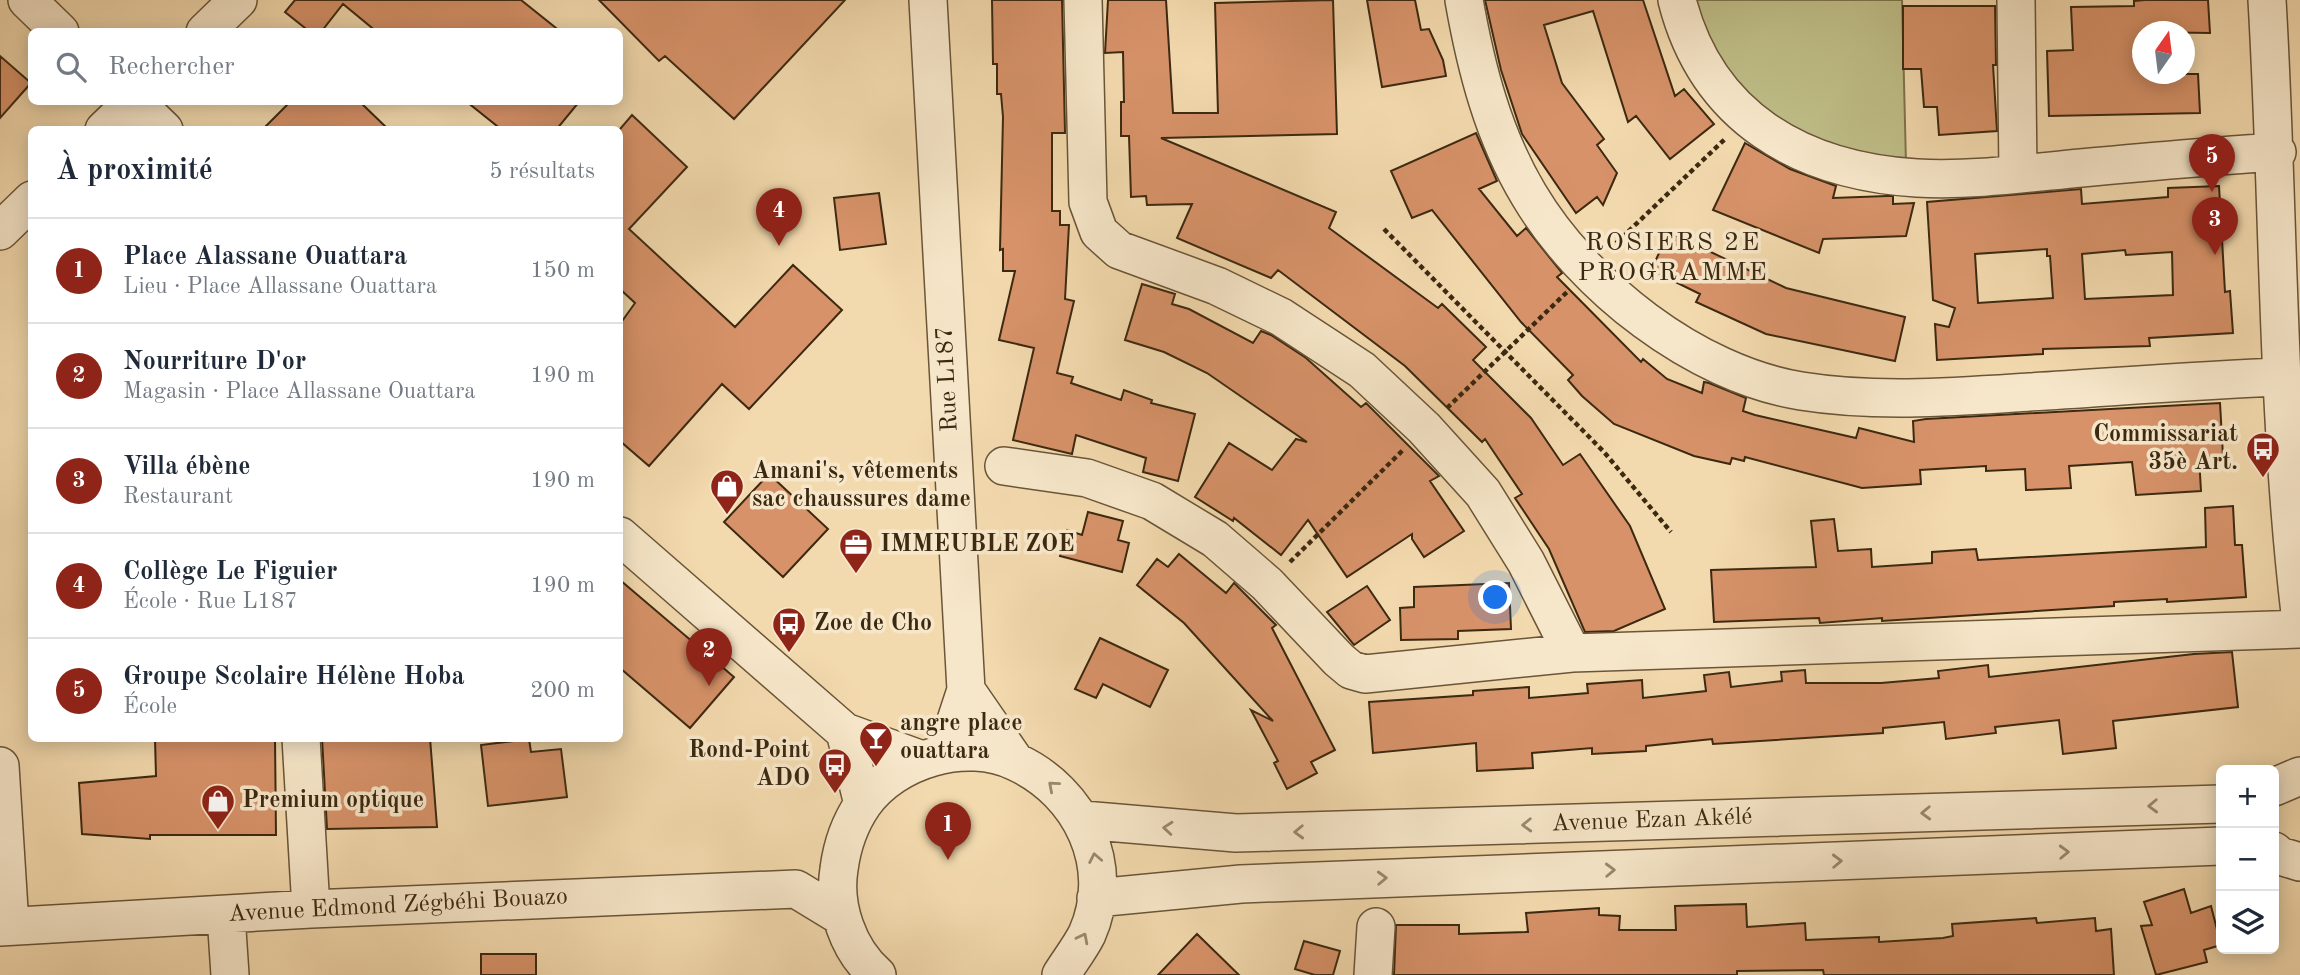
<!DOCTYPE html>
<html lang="fr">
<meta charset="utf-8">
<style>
body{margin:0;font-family:"Old Standard TT",serif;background:#f6f6f7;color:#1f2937}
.controls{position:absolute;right:21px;bottom:21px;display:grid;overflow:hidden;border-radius:10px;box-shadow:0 4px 18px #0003}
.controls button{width:63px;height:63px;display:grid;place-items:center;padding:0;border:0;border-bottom:2px solid #e0e1e3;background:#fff;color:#1f2937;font:35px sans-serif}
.compass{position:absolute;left:2132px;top:21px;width:63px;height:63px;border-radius:50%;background:#fff;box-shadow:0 4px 18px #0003;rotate:14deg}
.you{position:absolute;left:1496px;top:598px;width:24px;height:24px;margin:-18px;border:5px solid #fff;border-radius:50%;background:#1a73e8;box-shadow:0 0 0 10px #1a73e833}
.badge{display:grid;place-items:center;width:46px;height:46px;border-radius:50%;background:#8f2418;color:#fff;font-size:23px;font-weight:700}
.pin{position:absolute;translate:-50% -58px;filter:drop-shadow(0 2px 4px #0008)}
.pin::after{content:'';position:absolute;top:37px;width:24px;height:21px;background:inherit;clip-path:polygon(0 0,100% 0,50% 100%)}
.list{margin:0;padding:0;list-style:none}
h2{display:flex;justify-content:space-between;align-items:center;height:91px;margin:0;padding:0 28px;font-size:30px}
h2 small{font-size:23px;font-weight:400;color:#747a83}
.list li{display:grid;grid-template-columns:46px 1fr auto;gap:21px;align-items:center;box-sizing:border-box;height:105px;padding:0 28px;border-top:2px solid #e0e1e3}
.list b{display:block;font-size:26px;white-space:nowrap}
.list p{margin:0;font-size:23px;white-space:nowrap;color:#747a83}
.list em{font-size:23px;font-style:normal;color:#747a83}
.icon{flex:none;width:38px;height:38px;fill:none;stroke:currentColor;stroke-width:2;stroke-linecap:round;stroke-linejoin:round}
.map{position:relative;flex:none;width:2300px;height:975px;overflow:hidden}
.search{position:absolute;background:#fff;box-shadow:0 4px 18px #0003;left:28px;top:28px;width:595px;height:77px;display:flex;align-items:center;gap:18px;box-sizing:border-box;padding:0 24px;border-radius:10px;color:#747a83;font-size:26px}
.panel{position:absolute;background:#fff;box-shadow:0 4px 18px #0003;left:28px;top:126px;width:595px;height:616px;border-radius:10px}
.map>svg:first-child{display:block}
</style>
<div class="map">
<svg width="2300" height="975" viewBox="0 0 2300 975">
<rect width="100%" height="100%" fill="#f3daae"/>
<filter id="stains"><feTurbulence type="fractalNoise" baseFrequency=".00286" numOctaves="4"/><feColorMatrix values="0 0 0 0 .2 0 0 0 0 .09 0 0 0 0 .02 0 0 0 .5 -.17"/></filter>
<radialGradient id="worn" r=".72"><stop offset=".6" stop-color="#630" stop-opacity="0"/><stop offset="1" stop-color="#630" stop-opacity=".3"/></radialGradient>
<!-- green -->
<path fill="#bfbe88" stroke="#7e744c" stroke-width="2" d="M1693,0H1902L1906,164C1828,144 1767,138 1721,65C1708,46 1702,21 1693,0Z"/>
<!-- building -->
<path fill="#d79269" stroke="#3c2911" stroke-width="2" fill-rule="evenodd" d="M295,0H521L561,32H377L343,4L321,32H310L285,12Z
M599,0H845L734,119L665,56L659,61Z
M992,0H1062L1065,133H1052V211H1060V225H1069L1065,299L1074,301L1057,373L1073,377L1071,383L1121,400L1124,390L1152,400L1151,403L1195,414L1178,481L1143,472L1146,458L1076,435L1072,454L1013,440L1034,348L999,340L1015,271H1003V249L1000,250L1003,117L1001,94H997V64H993Z
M1108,0H1166L1173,113H1218L1215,3L1333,0L1337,134L1161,138L1336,212L1329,228L1438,308L1442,304L1486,347L1473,360L1531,418L1563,465L1580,454L1630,526L1665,609L1614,631L1585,632L1549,549L1515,498L1522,494L1485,439L1482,442L1405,366L1278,270L1271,278L1177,238L1192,204L1147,205L1146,196L1131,197L1129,136H1121V102H1124L1123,52L1105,53Z
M1367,0H1415L1421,30L1429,29L1443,60L1446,76L1382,87Z
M1485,0H1643L1675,96L1684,89L1714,124L1670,159L1636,116L1628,122L1593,11L1544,25L1562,83L1604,139L1597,145L1617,173L1603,205L1597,197L1576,213L1522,134L1501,70Z
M2145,0H2208L2210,33L2143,32V74H2198L2200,113L2049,116L2047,51L2073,50L2071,7L2134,6V1Z
M1903,6H1995L1996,65H1993L1997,131L1939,135L1937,107H1924L1921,69H1903Z
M0,56L31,83L0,118Z
M290,102H360L389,130H262Z
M467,102H579L556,130H502Z
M632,115L687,167L629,229L735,327L793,265L842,310L749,409L722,384L649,466L620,441V324L635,303L620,289V129Z
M1476,133L1497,181L1479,189L1517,236L1526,228L1562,273L1557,277L1641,362L1643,359L1667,379L1702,393L1704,382L1709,383L1746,398L1743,411L1755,415L1856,438L1859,428L1914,442L1913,421L1926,419L2220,403L2223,456L2199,457L2201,491L2136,495L2132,462L2069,466L2071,488L2026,490L2025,469L1986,471V466L1920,470L1921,484L1862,488L1745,457L1744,461L1732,458L1730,464L1694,456L1614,424L1582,396L1568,380L1573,375L1521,322L1432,210L1412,218L1391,171Z
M1745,143L1790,169L1836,186L1833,198L1887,196H1893V204L1914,203L1906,236L1823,239L1819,253L1713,210Z
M2219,186L2225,292L2230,291L2233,333L2149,338L2150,346L2043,349V354L1937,360L1935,324L1949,327L1955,308L1933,300L1927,202L2081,189L2082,204L2168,197V188ZM2047,249V256H2050L2053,298L1978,303L1975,254ZM2125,250L2126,255L2172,252L2173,295L2085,299L2082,254Z
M879,193L886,244L840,250L834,198Z
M1669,232L1786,288L1905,317L1895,361L1766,334L1696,302L1700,294L1651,270Z
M1142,284L1175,294L1172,304L1189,309L1253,343L1261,331L1271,335L1306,358L1361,407L1366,403L1439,476L1430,481L1464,531L1424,557L1412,539V534L1347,577L1308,520L1281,555L1234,518L1233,521L1195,497L1229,443L1272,470L1296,439L1307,442L1207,373L1164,352L1125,340Z
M769,474L828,529L783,577L724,522Z
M2233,506L2235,545H2242L2246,597L2167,602V599L2114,602V606L1882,621V618L1820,623L1819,618L1714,622L1711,570L1816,567L1811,521L1834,519L1838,551L1871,549L1872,567L1932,563V552L1976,549L1978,560L2206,547L2205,508Z
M1088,512L1123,521L1118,540L1129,543L1122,572L1060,556L1067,530L1082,535Z
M1179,554L1226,593L1234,583L1276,625L1272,628L1335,750L1311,762L1317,773L1287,789L1274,763L1278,761L1251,710L1273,721L1184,623L1137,585L1157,559L1168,567Z
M620,580L734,677L690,728L620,668Z
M1509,583L1511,629L1458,631V639L1401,640L1400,608L1414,607V587Z
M1367,586L1390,620L1354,645L1327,612Z
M1100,638L1168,670L1150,707L1103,684L1096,698L1075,689Z
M2232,652L2238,707L2113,721L2116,748L2063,754L2059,720L1995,727L1996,733L1946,739L1944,722L1883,728V733L1713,744L1712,739L1646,746V751L1592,754V748L1532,753L1533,768L1477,771L1476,743L1373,753L1369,702L1473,695V691L1529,687V698L1588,693L1587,684L1642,680L1643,698L1706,691L1704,675L1729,672L1731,687L1782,681L1781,672L1805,670L1806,683H1881L1939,678L1938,671L1988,665L1989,677L2194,654Z
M222,738H275L276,835H150V839L82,834L79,783L156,776L155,739Z
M322,738H430L437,827L327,829Z
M529,739L531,752L561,749L567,797L488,806L481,745Z
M2184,889L2191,913L2211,906L2221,945L2204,950L2207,962L2156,975L2141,926L2152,925L2144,902Z
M1746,904L1747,927L1805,923L1806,940L1879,937V942L1943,938L1953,936L1952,924L2036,918L2037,923L2095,918L2096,931L2111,929L2114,975H1824L1823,970L1737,971V975H1394L1396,925H1459V934L1528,932L1526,913L1599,908V915L1620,916L1619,930H1676L1675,906Z
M1197,934L1239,975H1158Z
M1304,941L1340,951L1333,975H1315L1295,969Z
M481,954H536V975H481Z"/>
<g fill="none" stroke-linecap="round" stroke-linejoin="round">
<!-- minor casing -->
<g stroke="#6a5538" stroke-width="40">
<path id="minor" d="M27,0L60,32
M928,0L966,690L945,754
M1083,0L1088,202L1099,232L1119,250L1217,286L1281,317L1362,370L1424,428L1483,493L1526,562L1572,653
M1464,0C1476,68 1493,135 1529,195C1583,286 1695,374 1801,391C1876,403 1953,397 2029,392C2113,387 2198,380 2283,377
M1677,0C1707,118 1801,171 1917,178C1971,181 2028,173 2081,168C2146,162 2211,156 2277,152
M2016,0L2018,174
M2267,0C2279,204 2276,410 2300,613
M205,32L238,0
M135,102L164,130
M104,130L133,102
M0,231L32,200
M1004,466L1087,478L1152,501L1215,539L1267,584L1339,660L1351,670L1365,674L1572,653L2300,629
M620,536L845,732L922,760
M966,690L1015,761
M845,732L863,804
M301,738L311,909
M0,766L10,926
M2274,787L2300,776
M1083,820L1236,833L2221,804
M2274,851L2280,856L2300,862
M1096,898L1241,884L2221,846
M226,915L230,975
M0,927L311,909L796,889L842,917
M877,975C848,950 833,906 839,869C842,846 850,823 863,804C895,759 966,738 1016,762C1081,792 1117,866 1087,934C1080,948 1069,962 1061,975
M1373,975L1376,927"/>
</g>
<!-- path -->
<path stroke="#3c2911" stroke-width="4.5" stroke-dasharray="5 3.5" stroke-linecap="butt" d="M1384,229L1604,452L1671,532
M1610,249L1725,139
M1447,408L1567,292
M1290,562L1403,450"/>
<!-- minor -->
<use href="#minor" stroke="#f7e7ca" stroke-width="37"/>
</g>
<!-- one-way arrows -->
<defs><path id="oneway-chevron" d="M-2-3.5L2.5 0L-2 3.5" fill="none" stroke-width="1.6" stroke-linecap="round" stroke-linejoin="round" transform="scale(1.75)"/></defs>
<g stroke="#9a886e">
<use href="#oneway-chevron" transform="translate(1053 786) rotate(-139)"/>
<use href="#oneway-chevron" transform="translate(2153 806) rotate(178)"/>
<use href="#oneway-chevron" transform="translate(1926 813) rotate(178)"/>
<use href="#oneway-chevron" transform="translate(1527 825) rotate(178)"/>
<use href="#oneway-chevron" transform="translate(1168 828) rotate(-175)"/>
<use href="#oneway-chevron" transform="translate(1299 832) rotate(178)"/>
<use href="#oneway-chevron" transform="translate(2064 852) rotate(-2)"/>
<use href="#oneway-chevron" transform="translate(1095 858) rotate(-101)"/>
<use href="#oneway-chevron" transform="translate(1837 861) rotate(-2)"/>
<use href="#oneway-chevron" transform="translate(1610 870) rotate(-2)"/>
<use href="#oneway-chevron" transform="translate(1382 878) rotate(-2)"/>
<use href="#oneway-chevron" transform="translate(1083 938) rotate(-63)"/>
</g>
<!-- icons -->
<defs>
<g id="bus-pin" transform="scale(1.75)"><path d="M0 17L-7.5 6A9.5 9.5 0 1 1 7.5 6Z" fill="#8f2418" stroke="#f7e7ca"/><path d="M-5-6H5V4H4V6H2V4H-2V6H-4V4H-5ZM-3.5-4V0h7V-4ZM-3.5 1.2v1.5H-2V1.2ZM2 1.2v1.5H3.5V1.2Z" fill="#fff"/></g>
<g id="shop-pin" transform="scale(1.75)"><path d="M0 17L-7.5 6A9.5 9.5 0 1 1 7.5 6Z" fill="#8f2418" stroke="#f7e7ca"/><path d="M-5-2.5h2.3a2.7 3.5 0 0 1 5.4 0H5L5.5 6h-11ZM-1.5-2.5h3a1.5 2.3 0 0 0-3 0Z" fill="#fff"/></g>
<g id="office-pin" transform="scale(1.75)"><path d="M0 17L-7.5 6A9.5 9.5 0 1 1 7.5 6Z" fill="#8f2418" stroke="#f7e7ca"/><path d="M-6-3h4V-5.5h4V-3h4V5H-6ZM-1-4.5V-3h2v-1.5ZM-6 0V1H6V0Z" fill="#fff"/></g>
<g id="bar-pin" transform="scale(1.75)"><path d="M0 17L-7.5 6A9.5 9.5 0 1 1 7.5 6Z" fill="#8f2418" stroke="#f7e7ca"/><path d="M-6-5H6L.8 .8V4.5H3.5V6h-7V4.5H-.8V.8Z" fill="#fff"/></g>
</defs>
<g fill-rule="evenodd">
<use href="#bus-pin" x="2263" y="449"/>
<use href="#shop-pin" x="727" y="486"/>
<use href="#office-pin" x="856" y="545"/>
<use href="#bus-pin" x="789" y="624"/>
<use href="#bar-pin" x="876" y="738"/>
<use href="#bus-pin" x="835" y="765"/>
<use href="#shop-pin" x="218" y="801"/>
</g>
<g text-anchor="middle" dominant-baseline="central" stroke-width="7" stroke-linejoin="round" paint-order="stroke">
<!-- street labels -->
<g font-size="24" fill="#3c2911" stroke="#f7e7ca">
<text transform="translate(948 379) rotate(-93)">Rue L187</text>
<text transform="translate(1652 821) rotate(-2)">Avenue Ezan Akélé</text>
<text transform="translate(398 906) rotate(-3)">Avenue Edmond Zégbéhi Bouazo</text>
</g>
<!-- poi labels -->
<g font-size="24" font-weight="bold" fill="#3c2911" stroke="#f7e7ca" text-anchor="start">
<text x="2238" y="435" text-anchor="end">Commissariat<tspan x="2238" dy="28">35è Art.</tspan></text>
<text x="752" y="472">Amani's, vêtements<tspan x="752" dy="28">sac chaussures dame</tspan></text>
<text x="880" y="545">IMMEUBLE ZOE</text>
<text x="814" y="624">Zoe de Cho</text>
<text x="900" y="724">angre place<tspan x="900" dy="28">ouattara</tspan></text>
<text x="810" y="751" text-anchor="end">Rond-Point<tspan x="810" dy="28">ADO</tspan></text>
<text x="242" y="801">Premium optique</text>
</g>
<!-- neighbourhood labels -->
<g font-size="26" letter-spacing="2" fill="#3c2911" stroke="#f7e7ca">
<text x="1673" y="243">ROSIERS 2E<tspan x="1673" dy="30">PROGRAMME</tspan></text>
</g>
</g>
<rect width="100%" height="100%" filter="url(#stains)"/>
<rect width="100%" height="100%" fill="url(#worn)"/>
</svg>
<div class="controls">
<button>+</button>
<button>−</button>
<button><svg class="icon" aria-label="layers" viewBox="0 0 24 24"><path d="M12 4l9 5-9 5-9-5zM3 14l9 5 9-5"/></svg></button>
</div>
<svg class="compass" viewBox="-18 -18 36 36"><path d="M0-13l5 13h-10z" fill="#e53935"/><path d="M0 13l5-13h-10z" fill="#747a83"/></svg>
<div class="you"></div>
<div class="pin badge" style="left:948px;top:860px">1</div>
<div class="pin badge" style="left:709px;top:686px">2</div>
<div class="pin badge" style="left:2215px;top:255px">3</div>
<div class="pin badge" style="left:779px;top:246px">4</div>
<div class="pin badge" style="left:2212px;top:192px">5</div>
<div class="search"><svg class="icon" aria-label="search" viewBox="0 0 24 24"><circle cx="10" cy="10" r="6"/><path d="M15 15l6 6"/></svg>Rechercher</div>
<section class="panel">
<h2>À proximité<small>5 résultats</small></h2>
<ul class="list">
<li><span class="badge">1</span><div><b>Place Alassane Ouattara</b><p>Lieu · Place Allassane Ouattara</p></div><em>150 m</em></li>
<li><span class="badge">2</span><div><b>Nourriture D'or</b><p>Magasin · Place Allassane Ouattara</p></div><em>190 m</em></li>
<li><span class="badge">3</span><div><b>Villa ébène</b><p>Restaurant</p></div><em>190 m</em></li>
<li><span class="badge">4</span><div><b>Collège Le Figuier</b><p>École · Rue L187</p></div><em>190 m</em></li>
<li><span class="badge">5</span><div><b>Groupe Scolaire Hélène Hoba</b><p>École</p></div><em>200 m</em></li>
</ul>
</section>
</div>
